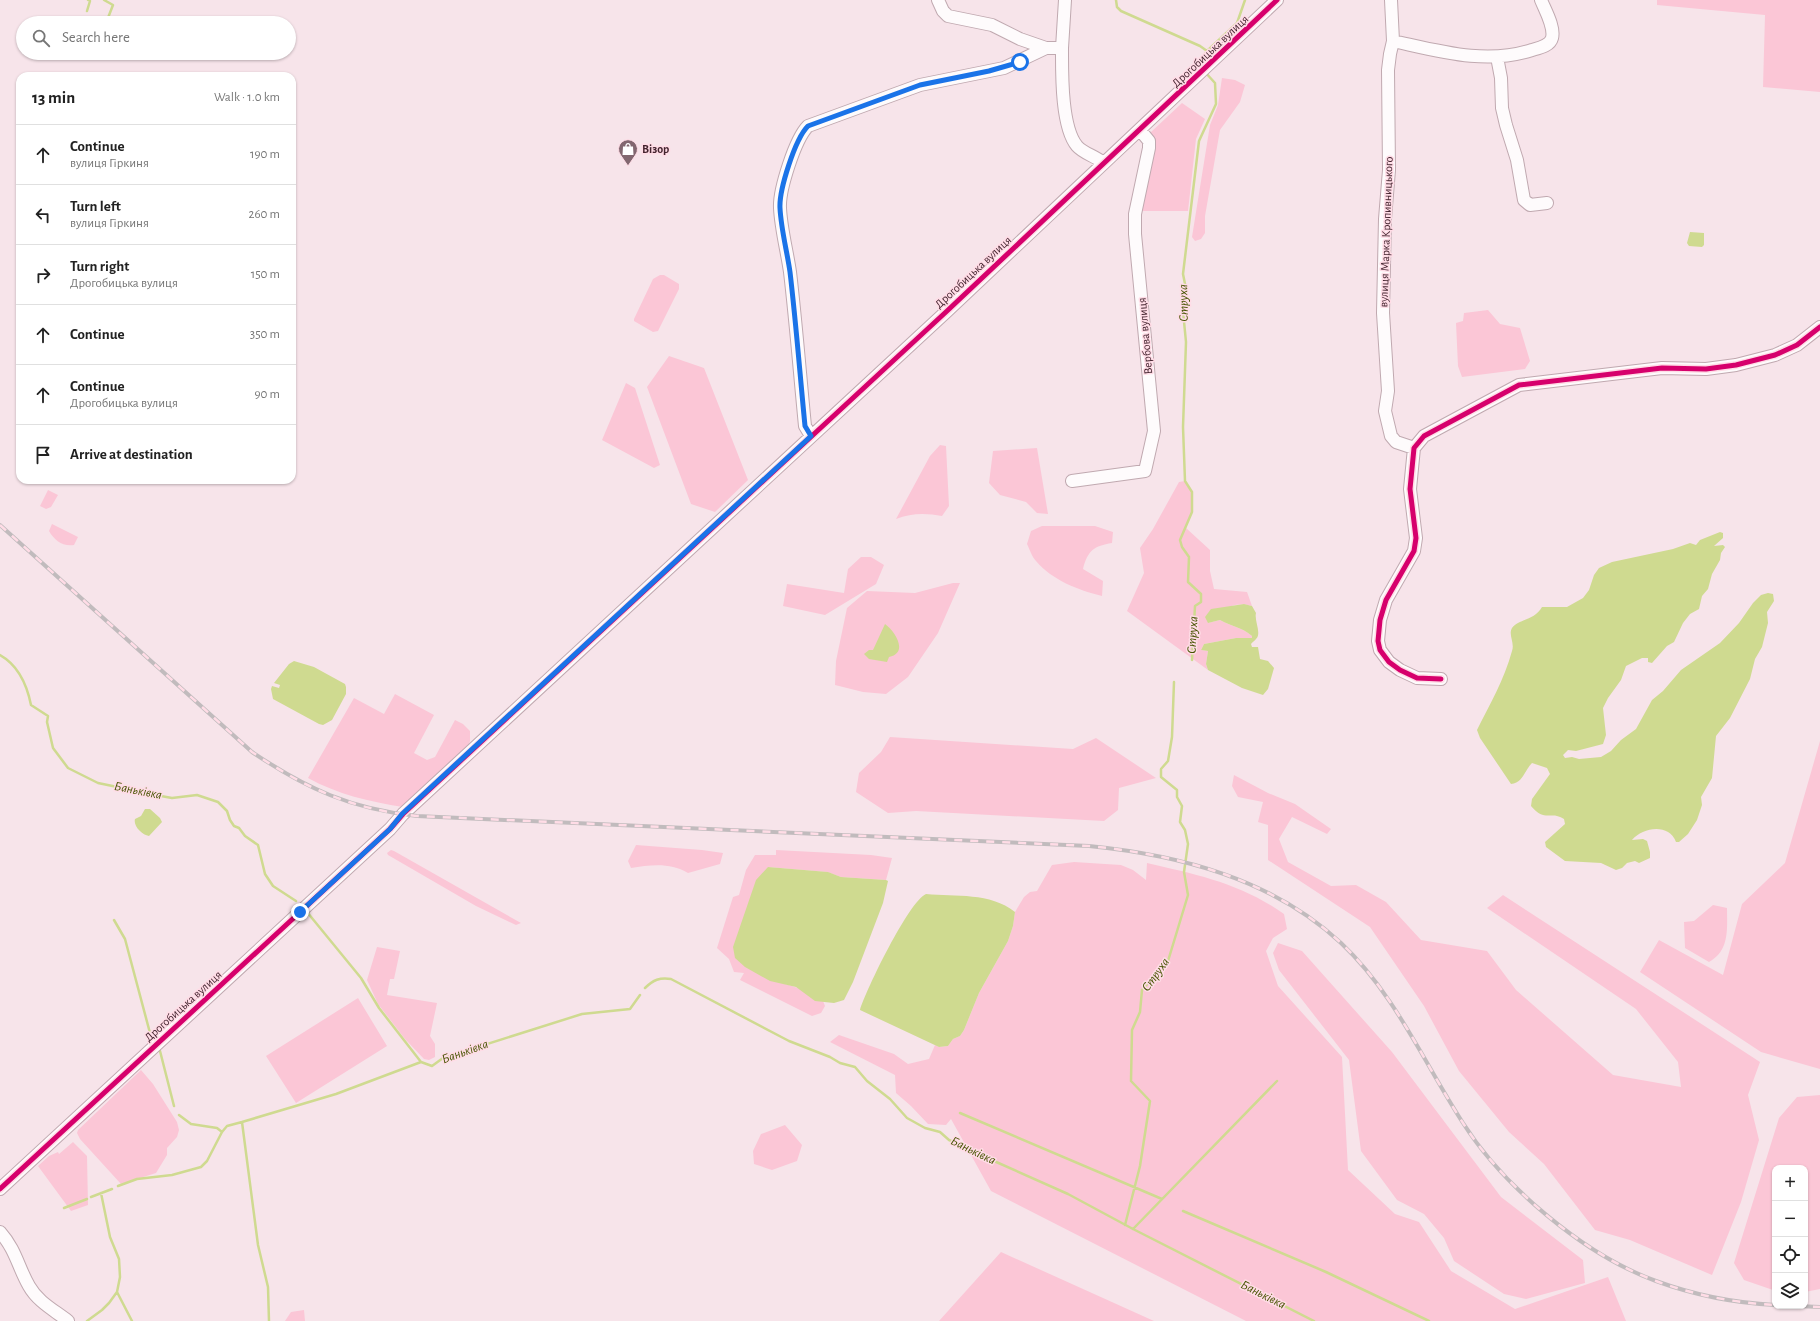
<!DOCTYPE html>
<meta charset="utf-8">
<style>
body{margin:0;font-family:"Alegreya Sans",sans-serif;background:#f2f2f2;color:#222}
.controls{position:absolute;right:12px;bottom:12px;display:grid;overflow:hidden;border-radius:8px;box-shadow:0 1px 3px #0004}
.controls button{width:36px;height:36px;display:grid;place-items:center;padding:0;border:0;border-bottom:1px solid #e0e0e0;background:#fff;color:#222;font:20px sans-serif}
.stop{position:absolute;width:12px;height:12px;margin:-9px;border:3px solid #1a73e8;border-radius:50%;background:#fff}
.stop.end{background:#1a73e8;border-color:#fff;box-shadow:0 1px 4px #0008}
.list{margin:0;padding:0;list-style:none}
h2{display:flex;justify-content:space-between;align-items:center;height:52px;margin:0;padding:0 16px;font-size:17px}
h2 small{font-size:13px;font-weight:400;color:#767676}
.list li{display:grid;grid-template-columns:26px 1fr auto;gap:12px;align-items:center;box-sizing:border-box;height:60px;padding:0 16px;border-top:1px solid #e0e0e0}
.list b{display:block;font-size:15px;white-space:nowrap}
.list p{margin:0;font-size:13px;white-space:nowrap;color:#767676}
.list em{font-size:13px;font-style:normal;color:#767676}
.icon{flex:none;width:22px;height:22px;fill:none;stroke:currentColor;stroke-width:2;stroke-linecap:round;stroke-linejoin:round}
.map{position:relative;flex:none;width:1820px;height:1321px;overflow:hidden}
.search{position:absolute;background:#fff;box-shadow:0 1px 3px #0004;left:16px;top:16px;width:280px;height:44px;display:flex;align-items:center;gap:10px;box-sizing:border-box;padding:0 14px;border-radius:22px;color:#767676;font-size:15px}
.panel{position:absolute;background:#fff;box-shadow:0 1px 3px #0004;left:16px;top:72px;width:280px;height:412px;border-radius:12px}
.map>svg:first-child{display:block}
</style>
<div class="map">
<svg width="1820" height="1321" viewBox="0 0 1820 1321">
<rect width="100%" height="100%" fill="#f7e4ea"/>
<!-- green -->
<path fill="#fbc6d6" d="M1657,0H1820V92L1763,87L1765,15L1657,5Z
M1222,78L1235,80L1245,85L1240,102L1220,130L1205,216V233L1201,239L1195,241L1192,237L1210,125L1218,105Z
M1182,103L1205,119L1196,139L1188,211H1140L1150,133Z
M660,275H664L679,284V289L658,331L653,332L634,321V319L653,279Z
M1488,310L1500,324L1520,328L1530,361L1525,369L1462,377L1458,366L1456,323L1463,321L1464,313Z
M669,356L704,368L748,480L715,512L691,504L647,387Z
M626,383L635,388L660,465L654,468L602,440Z
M940,445L946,446L949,506L942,516C926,513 911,513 896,519L930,456Z
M1037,448L1048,514L1037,513L1026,502L1000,495L989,483L993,451Z
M1185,481L1192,492V512L1186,528L1210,550V571L1214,589L1247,592L1252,606C1231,601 1222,610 1208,623L1220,620C1232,627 1240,626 1252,636V638H1236L1204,644L1201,650L1208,651L1206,664L1208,670L1127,611L1144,573L1140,548L1153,529L1179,482Z
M48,490L58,495L51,507L46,509L40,506Z
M52,524L78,537L74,545C63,547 54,540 49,531Z
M1042,526H1095L1113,532L1112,543C1094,546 1088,550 1083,569L1103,581L1102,596C1078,590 1052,580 1036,561C1032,557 1030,550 1027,544L1031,531Z
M861,557H871L884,565L876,584L825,615L783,606L787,584L844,593L848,569Z
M953,583H960L938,633L908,677L886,694L863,692L835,685L836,661L847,608L867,591L915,593Z
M395,694L434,715L414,753L427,760L435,757L455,720L463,724L470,731V741L469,744L403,807C370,802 337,794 308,778L354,698L384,714Z
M890,737L1073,749L1096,738L1156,778L1119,788L1118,810L1104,821L916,811L888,813L856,792L859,773L881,752Z
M1820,741V1069L1761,1052L1640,972L1659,940L1723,975L1742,904L1785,863Z
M1234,775L1268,793L1295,804L1331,829L1327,834L1292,817L1279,839L1288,862L1331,886L1356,885L1386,902L1421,940L1487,951L1516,990L1613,1075L1681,1087L1678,1062L1636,1009L1487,908L1503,895L1760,1062L1748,1095L1759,1140L1741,1202L1712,1275L1630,1240L1595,1230L1544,1164L1509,1132L1459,1071L1424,1006L1370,927L1268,860V825L1258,822L1263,802L1238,797L1232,786Z
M636,845L702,850L723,853L720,864L688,873C670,862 650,865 631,868L628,861Z
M391,850L394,851L521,923L516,925L476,906L388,855L387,853Z
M776,850L871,855L892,858L886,880L841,877L827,872L768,867L759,973C772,982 781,982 795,987C807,991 809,1000 823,1001L825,1006L821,1013L812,1016L740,980L744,973L734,972L729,959L717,948L733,897L739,895L746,870L755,855H776Z
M1074,862L1121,865L1133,870L1146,880L1147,863C1198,875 1240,883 1284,914L1287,929L1273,938L1266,951L1278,986L1342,1057L1348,1170L1395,1214L1419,1222L1451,1271L1515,1309L1608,1277L1626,1321H1246L991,1191L951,1119L946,1125L928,1124L911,1106L896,1093L895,1075L830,1042L839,1035L894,1054L908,1064L929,1059L935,1045L939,1047L948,1046L953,1039L960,1036L964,1030L979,993L1008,941L1013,926L1015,912L1024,897L1030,892L1037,891L1052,865Z
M1713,905L1727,908C1727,928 1730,951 1709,962L1685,948L1684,922L1694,921Z
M1278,943L1302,951L1392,1052L1501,1197L1583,1260L1585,1283L1526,1299L1504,1294L1454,1261L1444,1238L1424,1214L1397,1200L1361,1151L1349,1060L1279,970L1273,953Z
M377,947L400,951L394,979H390L387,995L437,1003L430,1036L435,1044V1057L429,1060L424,1059L405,1039L378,1004L367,980Z
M358,998L387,1046L296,1103L266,1056Z
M141,1070L153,1084L177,1122L179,1130L177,1137L167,1148V1155L156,1173L121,1184L80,1139L77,1133L78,1130Z
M1820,1095V1289L1805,1292V1168H1775V1285L1773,1290L1744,1280L1734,1263L1779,1118L1797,1097Z
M785,1125L802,1145L797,1161L772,1170L754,1164L753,1151L761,1134Z
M73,1142L87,1156L88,1205L71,1211L38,1166L49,1156L58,1152L59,1154Z
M1001,1252L1154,1321H939Z
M304,1310L305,1321H285L291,1312Z"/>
<!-- water -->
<path fill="#cfda90" d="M1690,232L1704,233V245L1702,247L1689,246L1687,243Z
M1720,532L1723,533V538L1714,546L1723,545L1725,547L1721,553L1720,560L1712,574L1708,589L1702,596L1699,609L1690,614L1683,623L1674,642L1667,646L1652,663L1648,662V658H1642L1626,666L1621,680L1608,698L1603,708L1606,735L1603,744L1576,751L1568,750L1563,755L1565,758L1572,757L1579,759L1601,757L1611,751L1621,740L1636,729L1652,700L1663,691L1681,670L1720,643L1739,623L1753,603L1761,595L1768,593L1773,594L1774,601L1767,612L1768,623L1762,647L1755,659L1750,679L1730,718L1716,736L1712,778L1701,797L1702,805L1697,820L1688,834L1679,842H1676C1669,823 1643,827 1632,840L1643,839L1647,841L1650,852V858L1639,863L1635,861L1627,863L1622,868L1616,870L1601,863L1565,861L1546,847L1545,842L1565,824L1564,819C1551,810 1545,823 1531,806L1532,799L1550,774L1547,768L1532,763C1524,771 1523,783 1511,784L1480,738L1477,730C1490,704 1504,680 1512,651C1515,643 1508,635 1512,628C1518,619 1534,621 1542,607H1567L1583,598L1589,590L1594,575L1599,568L1612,562L1673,549L1690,543L1696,545L1700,540Z
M1244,604L1252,606L1256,613C1254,621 1262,633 1256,639C1255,641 1252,642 1251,644L1252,647H1258L1260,659L1268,661L1274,668L1268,689L1263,695L1242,688L1208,670L1206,664L1208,651L1201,650L1204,644L1236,638H1252V636C1240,626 1232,627 1220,620L1208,623L1205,617L1211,609Z
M885,624C895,631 909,653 889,657L887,662L869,659L864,654L869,650H873Z
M294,661L314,667L345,684L346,687V694L332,720L323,725L319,724L273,699L271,689L272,686L279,688L280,685L274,683L289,664Z
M145,809H150L160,818L162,822L149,836C142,835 133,826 135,819L141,816Z
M768,867L828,872L841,877L886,880L888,881L883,903L853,982L844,1000L834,1003L815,1001L796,987L770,981L745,967L735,958L733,947L756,880Z
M926,894C956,897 990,892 1015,912L1013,926L1008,941L979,993L964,1030L960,1036L953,1039L948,1046L939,1047L860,1010C866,990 909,901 926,894Z"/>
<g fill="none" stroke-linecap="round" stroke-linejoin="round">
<!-- stream -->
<path stroke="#cfda90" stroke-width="2.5" d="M104,0L113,5L106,23
M1116,0L1117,7L1121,11L1200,46L1207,51L1199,61L1200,67
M87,11L90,1L88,0
M1207,51L1237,23L1245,0
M0,655C18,665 27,685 31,705L48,716L47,722L53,748L68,768L98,783L127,789L133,791L172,798L197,795L218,802L227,811L230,820L234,826L239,828L245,836L258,845L265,874L273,886L296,901
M1192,660L1195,606L1201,602V594L1188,582L1189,557L1182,547L1180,540L1192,512V492L1185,481L1183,427L1186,342L1182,301L1186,289L1183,274L1199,141L1216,104L1215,83L1205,72
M307,912L361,978L379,1008L421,1062L432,1066L443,1058L582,1014L630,1009L640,995
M114,920L125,939L150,1033
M645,988C653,980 660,977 671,979L789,1041L830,1057L840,1063L855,1067L867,1081L890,1099L907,1118L925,1128L940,1132L949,1140L984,1155L994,1161L1068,1194L1133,1229L1314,1321
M160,1051L174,1106
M960,1113L1162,1199
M179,1115L191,1124L217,1128L222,1132
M118,1186L137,1179L172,1175L201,1167L207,1161L222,1132L227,1126L242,1122
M91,1197L112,1189
M64,1208L87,1199
M1183,1211L1326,1272L1429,1321
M1125,1225L1140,1166L1150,1101L1131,1081L1132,1030L1140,1012L1142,990L1168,961L1188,895L1184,872L1188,844L1185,830L1180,822L1182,806L1177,797V790L1161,777V769L1168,761L1172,737L1174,682
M1133,1229L1277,1081
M117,1292L132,1321
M87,1321L102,1310L109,1303L117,1292L120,1277L119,1259L110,1237L101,1193
M269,1321L268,1287L258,1245L242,1122L336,1094L421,1062"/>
<!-- minor casing -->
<g stroke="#c0a9b0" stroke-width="14">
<path id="minor" d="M938,0L943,11L948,16L992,25L1020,39L1046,48
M1391,0L1393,41L1390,54L1388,70L1389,170L1385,219L1383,313L1388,391L1385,411L1391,436L1396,442L1414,448
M1393,41C1439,51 1486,65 1532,50C1539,48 1550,46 1552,38C1555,27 1545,10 1541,0
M1062,48C1062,72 1061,127 1077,146C1084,154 1096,156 1103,163
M1497,57L1501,78L1502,108L1506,125L1517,160L1524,200L1530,205L1547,203
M811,436L805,426C800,375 796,323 790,272C787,251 781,229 780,208C779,190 795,139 808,126L920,85L1004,68L1046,48H1062L1065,0
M1072,481L1145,471L1154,431L1135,234V214L1149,148V141L1140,130
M1441,679L1417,678L1400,670L1389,662L1380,650L1378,641L1380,620L1386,600L1414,551L1416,538L1410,489L1414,448L1424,436L1519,385L1662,368L1706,369L1736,365L1775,355L1797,345L1820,327
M0,1189L390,829L403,814L947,311L1277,0
M0,1232C16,1250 18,1267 29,1286C38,1302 54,1310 68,1321"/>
</g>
<!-- minor -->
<use href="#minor" stroke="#fefbfc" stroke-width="12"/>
<!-- rail casing -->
<g stroke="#c1bbbd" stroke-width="4">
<path id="rail" d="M0,525L252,752C307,789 351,809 417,816L1089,846C1180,855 1272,879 1341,943C1395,994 1423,1061 1463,1123C1503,1186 1584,1255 1656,1281C1694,1295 1735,1303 1775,1305
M1797,1306L1820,1307"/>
</g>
<!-- rail -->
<use href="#rail" stroke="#ffdce6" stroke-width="2.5" stroke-dasharray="8" stroke-linecap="butt"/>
<!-- cycleway casing -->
<g stroke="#ffdce6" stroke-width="8">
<path id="cycleway" d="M1441,679L1417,678L1400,670L1389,662L1380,650L1378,641L1380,620L1386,600L1414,551L1416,538L1410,489L1414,448L1424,436L1519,385L1662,368L1706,369L1736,365L1775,355L1797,345L1820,327
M0,1189L390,829L403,814L947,311L1277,0"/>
</g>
<!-- cycleway -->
<use href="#cycleway" stroke="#d6006c" stroke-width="5"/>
</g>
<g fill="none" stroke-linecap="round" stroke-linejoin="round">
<!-- route -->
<path stroke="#1a73e8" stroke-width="5" d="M300,912L390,829L402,814L811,436L805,426C800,375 796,323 790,272C787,251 781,229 780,208C779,190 795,139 808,126L920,85L989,71L1020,62"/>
</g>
<!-- icons -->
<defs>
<g id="shop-pin" transform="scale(1)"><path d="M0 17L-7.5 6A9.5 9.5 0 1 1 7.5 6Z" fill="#826770" stroke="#ffdce6"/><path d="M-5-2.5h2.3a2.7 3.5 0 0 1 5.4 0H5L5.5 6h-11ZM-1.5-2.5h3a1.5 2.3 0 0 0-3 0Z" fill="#fff"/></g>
</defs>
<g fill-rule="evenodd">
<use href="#shop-pin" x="628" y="149"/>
</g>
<g text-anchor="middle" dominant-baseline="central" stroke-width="3" stroke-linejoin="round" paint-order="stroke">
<!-- street labels -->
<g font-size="12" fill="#43232e" stroke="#ffdce6">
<text transform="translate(1210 51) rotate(-43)">Дрогобицька вулиця</text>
<text transform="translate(1386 232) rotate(-88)">вулиця Марка Кропивницького</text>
<text transform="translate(973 272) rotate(-43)">Дрогобицька вулиця</text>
<text transform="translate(1145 336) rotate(-95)">Вербова вулиця</text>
<text transform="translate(183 1006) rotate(-42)">Дрогобицька вулиця</text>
</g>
<!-- poi labels -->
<g font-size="12" font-weight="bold" fill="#43232e" stroke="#ffdce6" text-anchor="start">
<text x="642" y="149">Візор</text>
</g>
<!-- water labels -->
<g font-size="13" font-style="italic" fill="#465300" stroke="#ffdce6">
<text transform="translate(1184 303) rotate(-91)">Струха</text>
<text transform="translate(1193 635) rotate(-87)">Струха</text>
<text transform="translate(138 791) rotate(11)">Баньківка</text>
<text transform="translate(1156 975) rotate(-54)">Струха</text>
<text transform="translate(465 1052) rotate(-20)">Баньківка</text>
<text transform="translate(973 1151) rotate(26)">Баньківка</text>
<text transform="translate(1263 1295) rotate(27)">Баньківка</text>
</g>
</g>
</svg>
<div class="controls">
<button>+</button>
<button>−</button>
<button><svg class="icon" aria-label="locate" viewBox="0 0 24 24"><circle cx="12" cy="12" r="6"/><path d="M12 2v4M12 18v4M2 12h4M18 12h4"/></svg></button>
<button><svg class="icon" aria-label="layers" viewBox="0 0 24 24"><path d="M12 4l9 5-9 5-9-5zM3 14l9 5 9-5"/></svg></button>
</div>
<div class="stop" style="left:1020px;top:62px"></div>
<div class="stop end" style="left:300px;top:912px"></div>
<div class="search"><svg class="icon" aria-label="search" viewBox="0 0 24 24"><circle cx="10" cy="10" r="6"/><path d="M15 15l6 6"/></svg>Search here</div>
<section class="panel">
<h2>13 min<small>Walk · 1.0 km</small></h2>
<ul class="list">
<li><svg class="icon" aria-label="ahead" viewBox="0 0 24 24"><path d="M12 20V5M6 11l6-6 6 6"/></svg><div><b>Continue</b><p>вулиця Гіркиня</p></div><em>190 m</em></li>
<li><svg class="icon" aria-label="left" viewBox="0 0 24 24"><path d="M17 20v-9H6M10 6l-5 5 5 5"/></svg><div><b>Turn left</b><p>вулиця Гіркиня</p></div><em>260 m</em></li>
<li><svg class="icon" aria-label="right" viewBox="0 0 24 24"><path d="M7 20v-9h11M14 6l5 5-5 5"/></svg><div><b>Turn right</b><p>Дрогобицька вулиця</p></div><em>150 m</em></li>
<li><svg class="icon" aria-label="ahead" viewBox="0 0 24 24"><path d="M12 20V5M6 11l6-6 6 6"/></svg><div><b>Continue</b></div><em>350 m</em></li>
<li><svg class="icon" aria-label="ahead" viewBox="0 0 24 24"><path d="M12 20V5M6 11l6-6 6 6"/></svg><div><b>Continue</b><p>Дрогобицька вулиця</p></div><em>90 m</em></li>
<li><svg class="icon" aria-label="arrive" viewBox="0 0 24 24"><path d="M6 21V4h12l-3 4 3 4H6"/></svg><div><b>Arrive at destination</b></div></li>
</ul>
</section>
</div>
